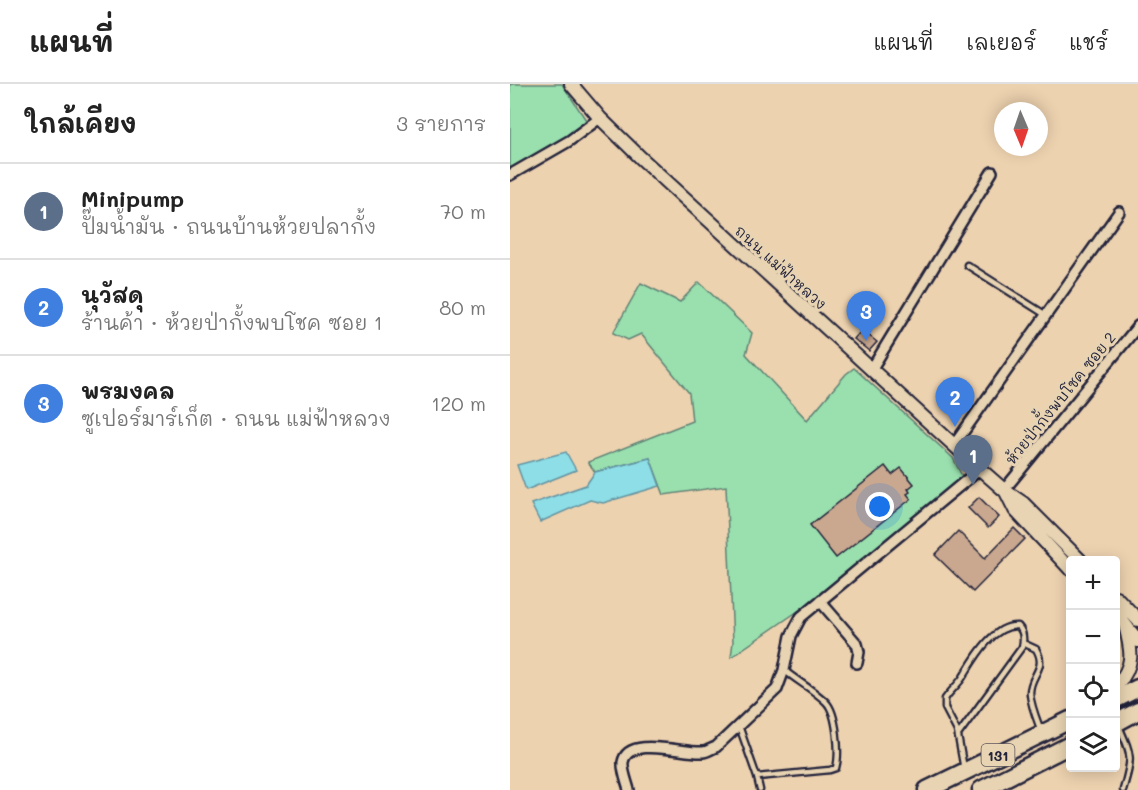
<!DOCTYPE html>
<html lang="th">
<meta charset="utf-8">
<style>
body{margin:0;font-family:Mali,"Playpen Sans Thai",sans-serif;background:#f2f2f2;color:#222}
.controls{position:absolute;right:18px;bottom:18px;display:grid;overflow:hidden;border-radius:6px;box-shadow:0 3px 15px #0003}
.controls button{width:54px;height:54px;display:grid;place-items:center;padding:0;border:0;border-bottom:2px solid #e0e0e0;background:#fff;color:#222;font:30px sans-serif}
.compass{position:absolute;left:484px;top:18px;width:54px;height:54px;border-radius:50%;background:#fff;box-shadow:0 3px 15px #0003;rotate:178deg}
.you{position:absolute;left:370px;top:423px;width:21px;height:21px;margin:-15px;border:4px solid #fff;border-radius:50%;background:#1a73e8;box-shadow:0 0 0 9px #1a73e833}
.badge{display:grid;place-items:center;width:39px;height:39px;border-radius:50%;background:#d1495b;color:#fff;font-size:20px;font-weight:700}
.pin{position:absolute;translate:-50% -50px;filter:drop-shadow(0 2px 3px #0008)}
.pin::after{content:'';position:absolute;top:32px;width:21px;height:18px;background:inherit;clip-path:polygon(0 0,100% 0,50% 100%)}
.list{margin:0;padding:0;list-style:none}
h2{display:flex;justify-content:space-between;align-items:center;height:78px;margin:0;padding:0 24px;font-size:26px}
h2 small{font-size:20px;font-weight:400;color:#767676}
.list li{display:grid;grid-template-columns:39px 1fr auto;gap:18px;align-items:center;box-sizing:border-box;height:96px;padding:0 24px;border-top:2px solid #e0e0e0}
.list b{display:block;font-size:22px;white-space:nowrap}
.list p{margin:0;font-size:20px;white-space:nowrap;color:#767676}
.list em{font-size:20px;font-style:normal;color:#767676}
.icon{flex:none;width:33px;height:33px;fill:none;stroke:currentColor;stroke-width:2;stroke-linecap:round;stroke-linejoin:round}
.map{position:relative;flex:none;width:628px;height:706px;overflow:hidden}
header{display:flex;align-items:center;gap:36px;box-sizing:border-box;height:84px;padding:0 30px;background:#fff;border-bottom:2px solid #e0e0e0}
header strong{font-size:28px}
nav{display:flex;gap:33px;margin-inline-start:auto;font-size:21px}
main{display:flex}
aside{flex:1;background:#fff}
.map>svg:first-child{display:block}
</style>
<header>
<strong>แผนที่</strong>
<nav><a>แผนที่</a><a>เลเยอร์</a><a>แชร์</a></nav>
</header>
<main>
<aside>
<h2>ใกล้เคียง<small>3 รายการ</small></h2>
<ul class="list">
<li><span class="badge" style="background:#5c6f8a">1</span><div><b>Minipump</b><p>ปั๊มน้ำมัน · ถนนบ้านห้วยปลากั้ง</p></div><em>70 m</em></li>
<li><span class="badge" style="background:#3f7fe0">2</span><div><b>นุวัสดุ</b><p>ร้านค้า · ห้วยป่ากั้งพบโชค ซอย 1</p></div><em>80 m</em></li>
<li><span class="badge" style="background:#3f7fe0">3</span><div><b>พรมงคล</b><p>ซูเปอร์มาร์เก็ต · ถนน แม่ฟ้าหลวง</p></div><em>120 m</em></li>
</ul>
</aside>
<div class="map">
<svg width="628" height="706" viewBox="0 0 628 706">
<rect width="100%" height="100%" fill="#edd2af"/>
<filter id="ink" filterUnits="userSpaceOnUse"><feTurbulence type="fractalNoise" baseFrequency=".0167" numOctaves="2"/><feDisplacementMap in="SourceGraphic" scale="12" xChannelSelector="R" yChannelSelector="G"/><feConvolveMatrix kernelMatrix="1 2 1 2 8 2 1 2 1" color-interpolation-filters="sRGB"/></filter>
<g filter="url(#ink)">
<!-- green -->
<path fill="#99e0ae" stroke="#5e8174" stroke-width="1.5" d="M0,0H52L76,36L59,57L0,91Z
M189,198L242,249L236,270L297,336L336,290L344,284L443,374L453,394L291,525L221,573L223,558L216,402L154,411L140,374L85,388L78,378L182,337L179,309L131,250L118,256L103,249L131,199L170,218Z"/>
<!-- water -->
<path fill="#8ddee6" stroke="#6293a2" stroke-width="1.5" d="M56,368L66,386L16,406L7,381Z
M140,374L150,402L93,419L80,416L30,438L21,420L76,401L85,388Z"/>
<!-- building -->
<path fill="#c9a88f" stroke="#22223b" stroke-width="1.5" d="M352,246L367,258L359,267L344,255Z
M375,382L382,391L391,384L404,400L398,405L400,408L397,410L401,415L326,474L300,441Z
M469,413L489,433L478,444L458,424Z
M504,444L515,455L463,508L425,471L448,447L475,474Z"/>
<g fill="none" stroke-linecap="round" stroke-linejoin="round">
<!-- lane casing -->
<g stroke="#22223b" stroke-width="9">
<path id="lane" d="M457,181L536,231
M513,559L526,565C538,585 519,591 520,610C521,622 527,636 531,647
M608,640C622,672 623,672 613,706
M229,642L247,693L250,706
M448,651L512,563C514,555 514,548 508,542C483,540 464,575 453,593C448,601 440,607 435,615V624L447,647L454,685
M247,693L320,686L326,684C330,670 327,629 316,618C304,606 287,597 274,586"/>
</g>
<!-- street casing -->
<g stroke="#22223b" stroke-width="14">
<path id="street" d="M0,91L59,57L90,34
M361,286L482,88
M444,361L609,128
M494,406L628,242
M310,517L347,560L349,568L347,579
M119,706C117,698 112,686 113,678C118,651 175,670 193,668C197,668 202,664 206,663L267,605L274,586L281,552L291,533L470,385"/>
</g>
<!-- secondary casing -->
<g stroke="#22223b" stroke-width="16">
<path id="secondary" d="M61,0L90,34L131,74L470,385L494,406L513,419L570,476
M496,408L505,426L560,485
M606,513L628,536
M606,529L628,557
M606,603C625,580 622,569 615,541"/>
</g>
<!-- highway casing -->
<g stroke="#22223b" stroke-width="21">
<path id="highway" d="M606,615L628,604
M606,639L628,627
M417,706L560,636
M471,706L560,661"/>
</g>
<!-- lane -->
<use href="#lane" stroke="#e8d4b2" stroke-width="4.5"/>
<!-- street -->
<use href="#street" stroke="#e8d4b2" stroke-width="9"/>
<!-- secondary -->
<use href="#secondary" stroke="#e8d4b2" stroke-width="12"/>
<!-- highway -->
<use href="#highway" stroke="#e8d4b2" stroke-width="16"/>
</g>
</g>
<g text-anchor="middle" dominant-baseline="central" stroke-width="6" stroke-linejoin="round" paint-order="stroke">
<!-- shield labels -->
<rect fill="#e8d4b2" stroke="#5d575f" stroke-width="1.5" x="471.5" y="660" width="33" height="22" rx="4.5"/>
<g font-size="14" font-weight="bold" fill="#22223b">
<text x="488" y="671">131</text>
</g>
<!-- street labels -->
<g font-size="15" fill="#22223b" stroke="#e8d4b2">
<text transform="translate(271 183) rotate(42)">ถนน แม่ฟ้าหลวง</text>
<text transform="translate(550 314) rotate(-51)">ห้วยป่ากั้งพบโชค ซอย 2</text>
</g>
</g>
</svg>
<div class="controls">
<button>+</button>
<button>−</button>
<button><svg class="icon" aria-label="locate" viewBox="0 0 24 24"><circle cx="12" cy="12" r="6"/><path d="M12 2v4M12 18v4M2 12h4M18 12h4"/></svg></button>
<button><svg class="icon" aria-label="layers" viewBox="0 0 24 24"><path d="M12 4l9 5-9 5-9-5zM3 14l9 5 9-5"/></svg></button>
</div>
<svg class="compass" viewBox="-18 -18 36 36"><path d="M0-13l5 13h-10z" fill="#e53935"/><path d="M0 13l5-13h-10z" fill="#767676"/></svg>
<div class="you"></div>
<div class="pin badge" style="left:463px;top:401px;background:#5c6f8a">1</div>
<div class="pin badge" style="left:445px;top:343px;background:#3f7fe0">2</div>
<div class="pin badge" style="left:356px;top:257px;background:#3f7fe0">3</div>
</div>
</main>
